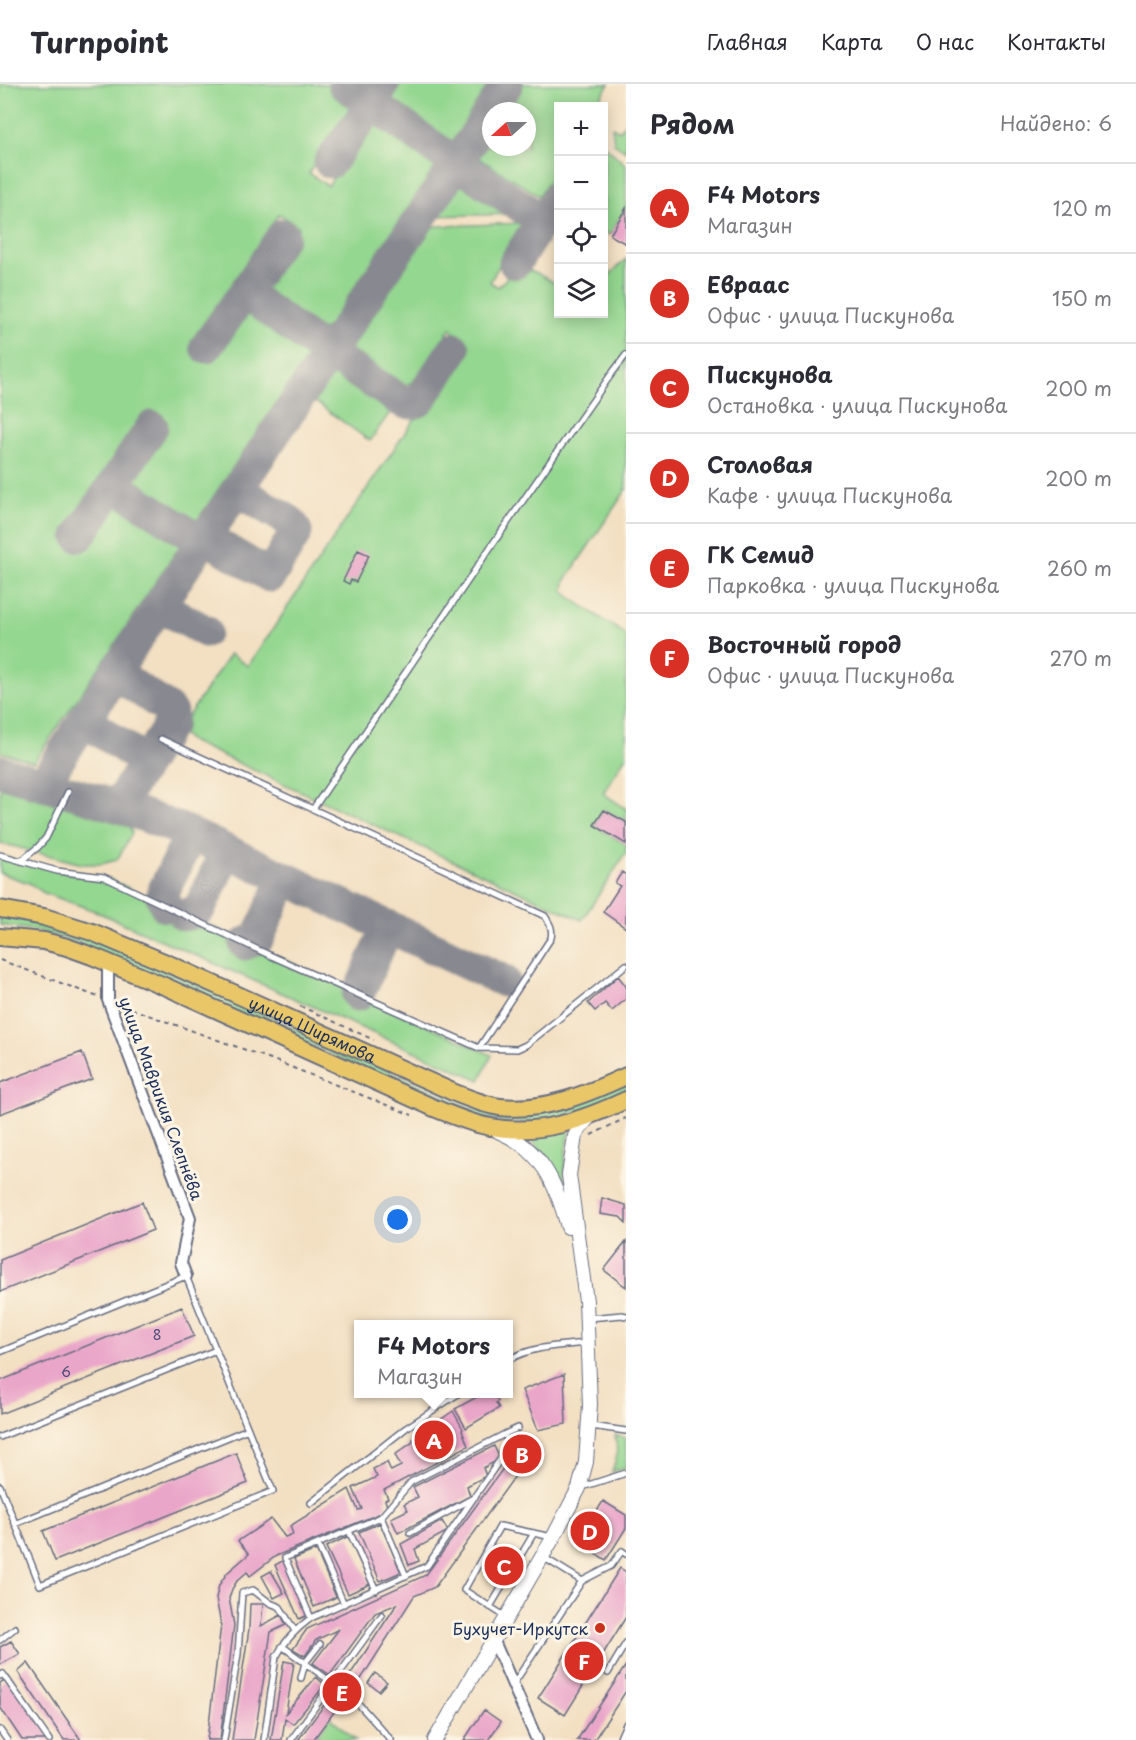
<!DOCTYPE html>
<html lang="ru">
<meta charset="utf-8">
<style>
body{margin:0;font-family:"Playpen Sans",sans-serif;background:#f7f7f7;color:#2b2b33}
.controls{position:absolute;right:18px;top:18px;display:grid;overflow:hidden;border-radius:0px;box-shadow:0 3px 15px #0003}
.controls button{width:54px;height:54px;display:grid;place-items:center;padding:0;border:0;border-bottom:2px solid #e1e1e2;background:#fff;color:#2b2b33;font:30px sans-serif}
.compass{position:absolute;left:482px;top:18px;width:54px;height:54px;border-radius:50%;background:#fff;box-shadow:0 3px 15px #0003;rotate:249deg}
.you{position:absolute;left:398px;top:1136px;width:21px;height:21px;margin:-15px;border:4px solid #fff;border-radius:50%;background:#1a73e8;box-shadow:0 0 0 9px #1a73e833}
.badge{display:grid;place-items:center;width:39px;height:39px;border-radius:50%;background:#d93025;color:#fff;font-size:20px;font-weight:700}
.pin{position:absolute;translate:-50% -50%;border:3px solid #fff;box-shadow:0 2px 6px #0006}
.popup{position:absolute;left:354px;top:1236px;width:159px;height:78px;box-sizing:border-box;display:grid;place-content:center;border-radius:0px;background:#fff;filter:drop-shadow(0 2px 4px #0005);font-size:20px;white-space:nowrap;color:#7c7c81}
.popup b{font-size:22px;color:#2b2b33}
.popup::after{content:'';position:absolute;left:50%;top:100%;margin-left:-12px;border:12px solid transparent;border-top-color:#fff}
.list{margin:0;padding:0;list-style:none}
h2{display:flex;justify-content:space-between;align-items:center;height:78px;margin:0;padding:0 24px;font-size:26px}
h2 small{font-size:20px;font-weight:400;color:#7c7c81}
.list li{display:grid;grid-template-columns:39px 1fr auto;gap:18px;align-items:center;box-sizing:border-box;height:90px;padding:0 24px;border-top:2px solid #e1e1e2}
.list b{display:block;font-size:22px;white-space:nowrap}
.list p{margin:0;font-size:20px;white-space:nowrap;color:#7c7c81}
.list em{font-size:20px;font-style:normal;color:#7c7c81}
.icon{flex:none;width:33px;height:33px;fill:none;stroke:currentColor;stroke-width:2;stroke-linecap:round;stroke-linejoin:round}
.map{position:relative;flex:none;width:626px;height:1656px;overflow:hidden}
header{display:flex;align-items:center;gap:36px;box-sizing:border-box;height:84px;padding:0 30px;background:#fff;border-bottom:2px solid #e1e1e2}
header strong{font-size:28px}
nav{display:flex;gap:33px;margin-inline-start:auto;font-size:21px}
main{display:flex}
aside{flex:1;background:#fff}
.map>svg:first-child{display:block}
</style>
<header>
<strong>Turnpoint</strong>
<nav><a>Главная</a><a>Карта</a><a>О нас</a><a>Контакты</a></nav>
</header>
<main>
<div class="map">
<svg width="626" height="1656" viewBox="0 0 626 1656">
<rect width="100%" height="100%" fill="#fcf5e5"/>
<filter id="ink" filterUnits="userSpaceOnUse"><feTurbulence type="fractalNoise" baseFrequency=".0167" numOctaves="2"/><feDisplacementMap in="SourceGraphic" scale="12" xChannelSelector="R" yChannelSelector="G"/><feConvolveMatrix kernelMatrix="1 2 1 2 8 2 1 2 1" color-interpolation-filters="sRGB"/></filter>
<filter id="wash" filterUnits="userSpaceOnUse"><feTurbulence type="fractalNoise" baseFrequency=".008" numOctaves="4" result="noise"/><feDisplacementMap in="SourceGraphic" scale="24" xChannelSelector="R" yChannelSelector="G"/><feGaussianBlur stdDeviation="1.35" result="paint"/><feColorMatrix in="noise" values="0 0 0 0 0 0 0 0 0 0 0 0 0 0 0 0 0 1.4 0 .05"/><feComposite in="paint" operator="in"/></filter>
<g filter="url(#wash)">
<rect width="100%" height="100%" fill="#f3e0c3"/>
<!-- green -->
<path fill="#94d790" stroke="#588377" stroke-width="1.5" d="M0,0H336L356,14L309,89L328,102L377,29L443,72L331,242L320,247L257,205L299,143L279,130L191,263L209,276L249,216L309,257L313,270L196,444L126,402L167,339L149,328L65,455L82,467L120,413L188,454L34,678L0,668Z
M394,0H493L453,58L386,12Z
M514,0H609L595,22H558V83L539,112L469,68L491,35V63H527V27H496Z
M626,37V67L614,59L612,43L620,47Z
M604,61L626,81V124L610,151L604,148Z
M462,86L526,130L426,132L455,87Z
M523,139L490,198L498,203C524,174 529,186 558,201V230H604V196L626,175V406L565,497L564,507L571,514L626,551V672L603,709L626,725V738L604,726L594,741L626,760V769L582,836L190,657L182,650L180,644L230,570L248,582L381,384L467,259L450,245L415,297L403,302L348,264L345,254L418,143Z
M335,276L392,314L393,324L370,357L307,312L326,279Z
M0,700L128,738L132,749L117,776L101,780H82L0,759Z
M0,772L89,794L109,795L492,971L480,996L95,827L44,809L29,799L0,789Z
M0,832L43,839L87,851L476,1026L497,1030L626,999V1008C586,1026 542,1043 497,1037C479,1035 461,1027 444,1020L85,861L39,847L0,841Z
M568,1046L570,1049L566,1066L564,1095L562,1096L552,1081L530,1054L531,1052Z
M615,1351L626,1354V1383L612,1388C617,1375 618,1365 615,1351Z
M330,1633L356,1656H313Z"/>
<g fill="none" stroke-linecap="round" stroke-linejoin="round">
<!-- taxiway -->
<path stroke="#878890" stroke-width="33" d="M344,0L456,79L540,135L545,133L558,113
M330,78L372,20L383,1
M515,179L539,141L540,135
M247,205L250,212L256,217L329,270L403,318L413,319L419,317L454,265
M206,263L247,205L283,151
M114,401L202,458
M212,443L210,450L213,458L270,492L296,448L294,443L289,437L246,411L243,408V398
M79,452L152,343
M155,527L160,524L166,525L205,547
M88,631L90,640L137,672L139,674L141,687
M0,687L129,726L182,746L504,897
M34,698C42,697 45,695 50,689L155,527L461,73L507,0
M108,720L121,717L171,639V629L168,625L121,593L120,581
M166,822L162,813L163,808L185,762V753L182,746
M184,831L193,829L200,824L221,778L220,770L215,761
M245,860L258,854L284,795
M358,911L388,842"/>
</g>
<g id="blocks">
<!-- building -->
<path fill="#eaa6c9" d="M626,124V160L610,151Z
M358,466L369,471L356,498L351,496L349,500L343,497Z
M604,726L626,738V760L594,741Z
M622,788L626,791V844L603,828L620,802L615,799Z
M618,892L626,902V915L612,927L605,919L595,927L588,919Z
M82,968L92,995L0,1030V999Z
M602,1114L626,1121V1139L620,1133L600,1130Z
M142,1118L153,1146L0,1208V1176Z
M626,1158V1203L604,1186Z
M182,1223L194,1252L0,1330V1297Z
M564,1290L566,1340L538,1346L522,1306Z
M482,1310H494L498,1317L496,1319L499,1324L466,1344L455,1325Z
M453,1327L463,1345L462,1346L468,1362L384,1406L388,1414L385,1416L387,1422L381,1429L276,1472L250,1492L247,1488L237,1497L232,1505L229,1514L234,1541L220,1656H207L221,1541L216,1514L219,1501L227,1489L249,1470L238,1457L271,1435L285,1453L293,1450L290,1442L349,1405L358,1426L362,1425L353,1404L377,1393L373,1385L387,1378L391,1387L401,1382L395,1371L414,1357L413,1355Z
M525,1354L536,1363L435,1503L414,1512L354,1606L344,1600L397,1520L375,1529L330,1591L313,1579L339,1545L316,1556L305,1572L293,1565L307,1545L426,1491Z
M494,1362L500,1375L483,1384L486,1392L467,1402L470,1412L398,1449L391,1434L408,1426L404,1420L418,1413L413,1403Z
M236,1369L248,1399L55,1477L43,1447Z
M603,1417L626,1431V1444L606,1476L578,1459Z
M442,1437L448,1447L415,1465L419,1477L409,1481L401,1460Z
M380,1439L401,1488L380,1497L359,1448Z
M349,1452L370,1500L348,1510L326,1463Z
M316,1466L336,1513L314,1523L294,1475Z
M284,1476L308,1531L299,1535L275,1481Z
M620,1484L626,1488V1533L565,1631L538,1614Z
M271,1487L284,1509L274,1514L262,1492Z
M250,1520H263L261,1542L281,1531L286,1541L271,1548L254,1656H232L249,1545Z
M11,1557L20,1570L0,1581V1563Z
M284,1577L294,1579L286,1629L316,1593L325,1601L293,1640L285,1634L282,1656H271Z
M28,1579L81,1656H64L18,1588Z
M626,1581V1607L594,1656H577Z
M375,1589L387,1598L379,1607L368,1599Z
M9,1593L52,1656H22L0,1623V1599Z
M334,1608L344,1615L313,1656H298Z
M484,1626L501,1638L488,1656H464Z"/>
</g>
</g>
<g filter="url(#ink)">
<use href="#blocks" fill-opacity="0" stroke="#676d81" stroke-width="1.5"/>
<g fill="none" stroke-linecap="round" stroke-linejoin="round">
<!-- service casing -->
<g stroke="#676d81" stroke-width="8">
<path id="service" d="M161,655L545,832C550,840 553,845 551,854L479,964
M313,725L492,461L610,292L626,271
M0,771L57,787L104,793L267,870L479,964L517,965L526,961L626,881
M21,777L38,763L46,754L68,708
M589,1234L622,1231L626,1232
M0,1268L186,1192L273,1407L40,1501L0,1402
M509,1276C531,1262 561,1262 586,1259
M591,1342L626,1347
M505,1350L518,1344
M0,1353L216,1266
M582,1403L626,1389
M311,1419L406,1344L458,1310
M381,1433L406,1492
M15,1440L248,1345
M349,1447L376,1506
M410,1449L475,1413
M318,1461L344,1520
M582,1497L611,1482L622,1467L626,1470
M490,1523L534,1449
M506,1533L464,1506L500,1442L552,1453
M0,1556L15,1544
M282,1562L354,1615L391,1656
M608,1589L626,1559
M0,1592L3,1590L49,1656
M301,1594L305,1579L320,1560
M514,1599L582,1497L543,1473
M0,1646L7,1656
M224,1656L238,1570L242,1509L253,1506L270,1519L280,1523L295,1547
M264,1656L276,1573C285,1556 296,1545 311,1534L427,1482L510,1361L505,1350L411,1398L381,1433L285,1474L311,1534
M291,1656L382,1531
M619,1656L626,1640"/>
</g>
<!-- minor casing -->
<g stroke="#676d81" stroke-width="14">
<path id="minor" d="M108,879V916L190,1134L181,1179L186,1192
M493,1555L537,1656"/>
</g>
<!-- tertiary casing -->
<g stroke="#676d81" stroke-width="16">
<path id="tertiary" d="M498,1047C542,1065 556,1099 568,1143
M435,1656L553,1454L579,1404L586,1378L590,1321L586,1217L569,1091L575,1052L582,1041L590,1032"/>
</g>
<!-- primary casing -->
<g stroke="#676d81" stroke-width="20">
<g id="primary">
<path id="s1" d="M0,825L44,833L92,848L178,884L455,1009C470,1015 485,1021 500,1023C544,1028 587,1010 626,992"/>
<path d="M0,853L44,857L67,863L92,872L169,904L434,1024C452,1031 471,1040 491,1043C539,1052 583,1036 626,1016"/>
</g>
</g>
<!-- path -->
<path stroke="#676d81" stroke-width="2" stroke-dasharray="4.5 4.5" stroke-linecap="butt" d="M0,876L98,913
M123,922L268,974L412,1031
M300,922L374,956
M591,1051L626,1034"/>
<!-- service -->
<use href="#service" stroke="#fff" stroke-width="5"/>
<!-- minor -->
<use href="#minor" stroke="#fff" stroke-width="10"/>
<!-- tertiary -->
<use href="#tertiary" stroke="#fff" stroke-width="14"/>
<!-- primary -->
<use href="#primary" stroke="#e9c769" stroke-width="16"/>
</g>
</g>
<!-- markers -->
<circle fill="#c8321e" stroke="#fcf5e5" stroke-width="2" cx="600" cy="1544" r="6"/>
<g text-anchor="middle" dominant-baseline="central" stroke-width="6" stroke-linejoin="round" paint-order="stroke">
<!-- number labels -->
<g font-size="14" fill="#4f4d79">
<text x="157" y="1250">8</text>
<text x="66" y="1287">6</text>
</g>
<!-- street labels -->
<g font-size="16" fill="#1b2f5e" stroke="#fcf5e5">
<text stroke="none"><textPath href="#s1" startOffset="336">улица Ширямова</textPath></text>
<text transform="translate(162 1014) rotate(70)">улица Маврикия Слепнёва</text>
</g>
<!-- poi labels -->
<g font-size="16" fill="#1b2f5e" stroke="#fcf5e5" text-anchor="end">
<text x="588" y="1544">Бухучет-Иркутск</text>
</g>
</g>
</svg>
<div class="controls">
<button>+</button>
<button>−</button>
<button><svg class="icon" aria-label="locate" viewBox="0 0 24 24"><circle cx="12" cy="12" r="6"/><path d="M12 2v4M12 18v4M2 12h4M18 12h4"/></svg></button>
<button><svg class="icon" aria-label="layers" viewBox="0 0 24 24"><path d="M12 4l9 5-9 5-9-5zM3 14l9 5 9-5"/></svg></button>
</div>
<svg class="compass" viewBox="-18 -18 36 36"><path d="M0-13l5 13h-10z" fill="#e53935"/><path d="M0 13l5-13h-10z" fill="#7c7c81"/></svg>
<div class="you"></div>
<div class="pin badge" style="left:434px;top:1356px">A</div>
<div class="popup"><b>F4 Motors</b>Магазин</div>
<div class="pin badge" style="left:522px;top:1370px">B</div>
<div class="pin badge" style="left:504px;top:1482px">C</div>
<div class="pin badge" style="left:590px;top:1447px">D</div>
<div class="pin badge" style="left:342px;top:1608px">E</div>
<div class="pin badge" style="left:584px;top:1577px">F</div>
</div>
<aside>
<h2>Рядом<small>Найдено: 6</small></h2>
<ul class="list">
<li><span class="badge">A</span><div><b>F4 Motors</b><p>Магазин</p></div><em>120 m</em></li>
<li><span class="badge">B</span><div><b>Евраас</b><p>Офис · улица Пискунова</p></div><em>150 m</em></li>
<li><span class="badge">C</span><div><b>Пискунова</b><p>Остановка · улица Пискунова</p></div><em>200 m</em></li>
<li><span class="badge">D</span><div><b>Столовая</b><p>Кафе · улица Пискунова</p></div><em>200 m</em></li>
<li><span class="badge">E</span><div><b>ГК Семид</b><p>Парковка · улица Пискунова</p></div><em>260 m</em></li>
<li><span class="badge">F</span><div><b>Восточный город</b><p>Офис · улица Пискунова</p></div><em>270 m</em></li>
</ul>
</aside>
</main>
